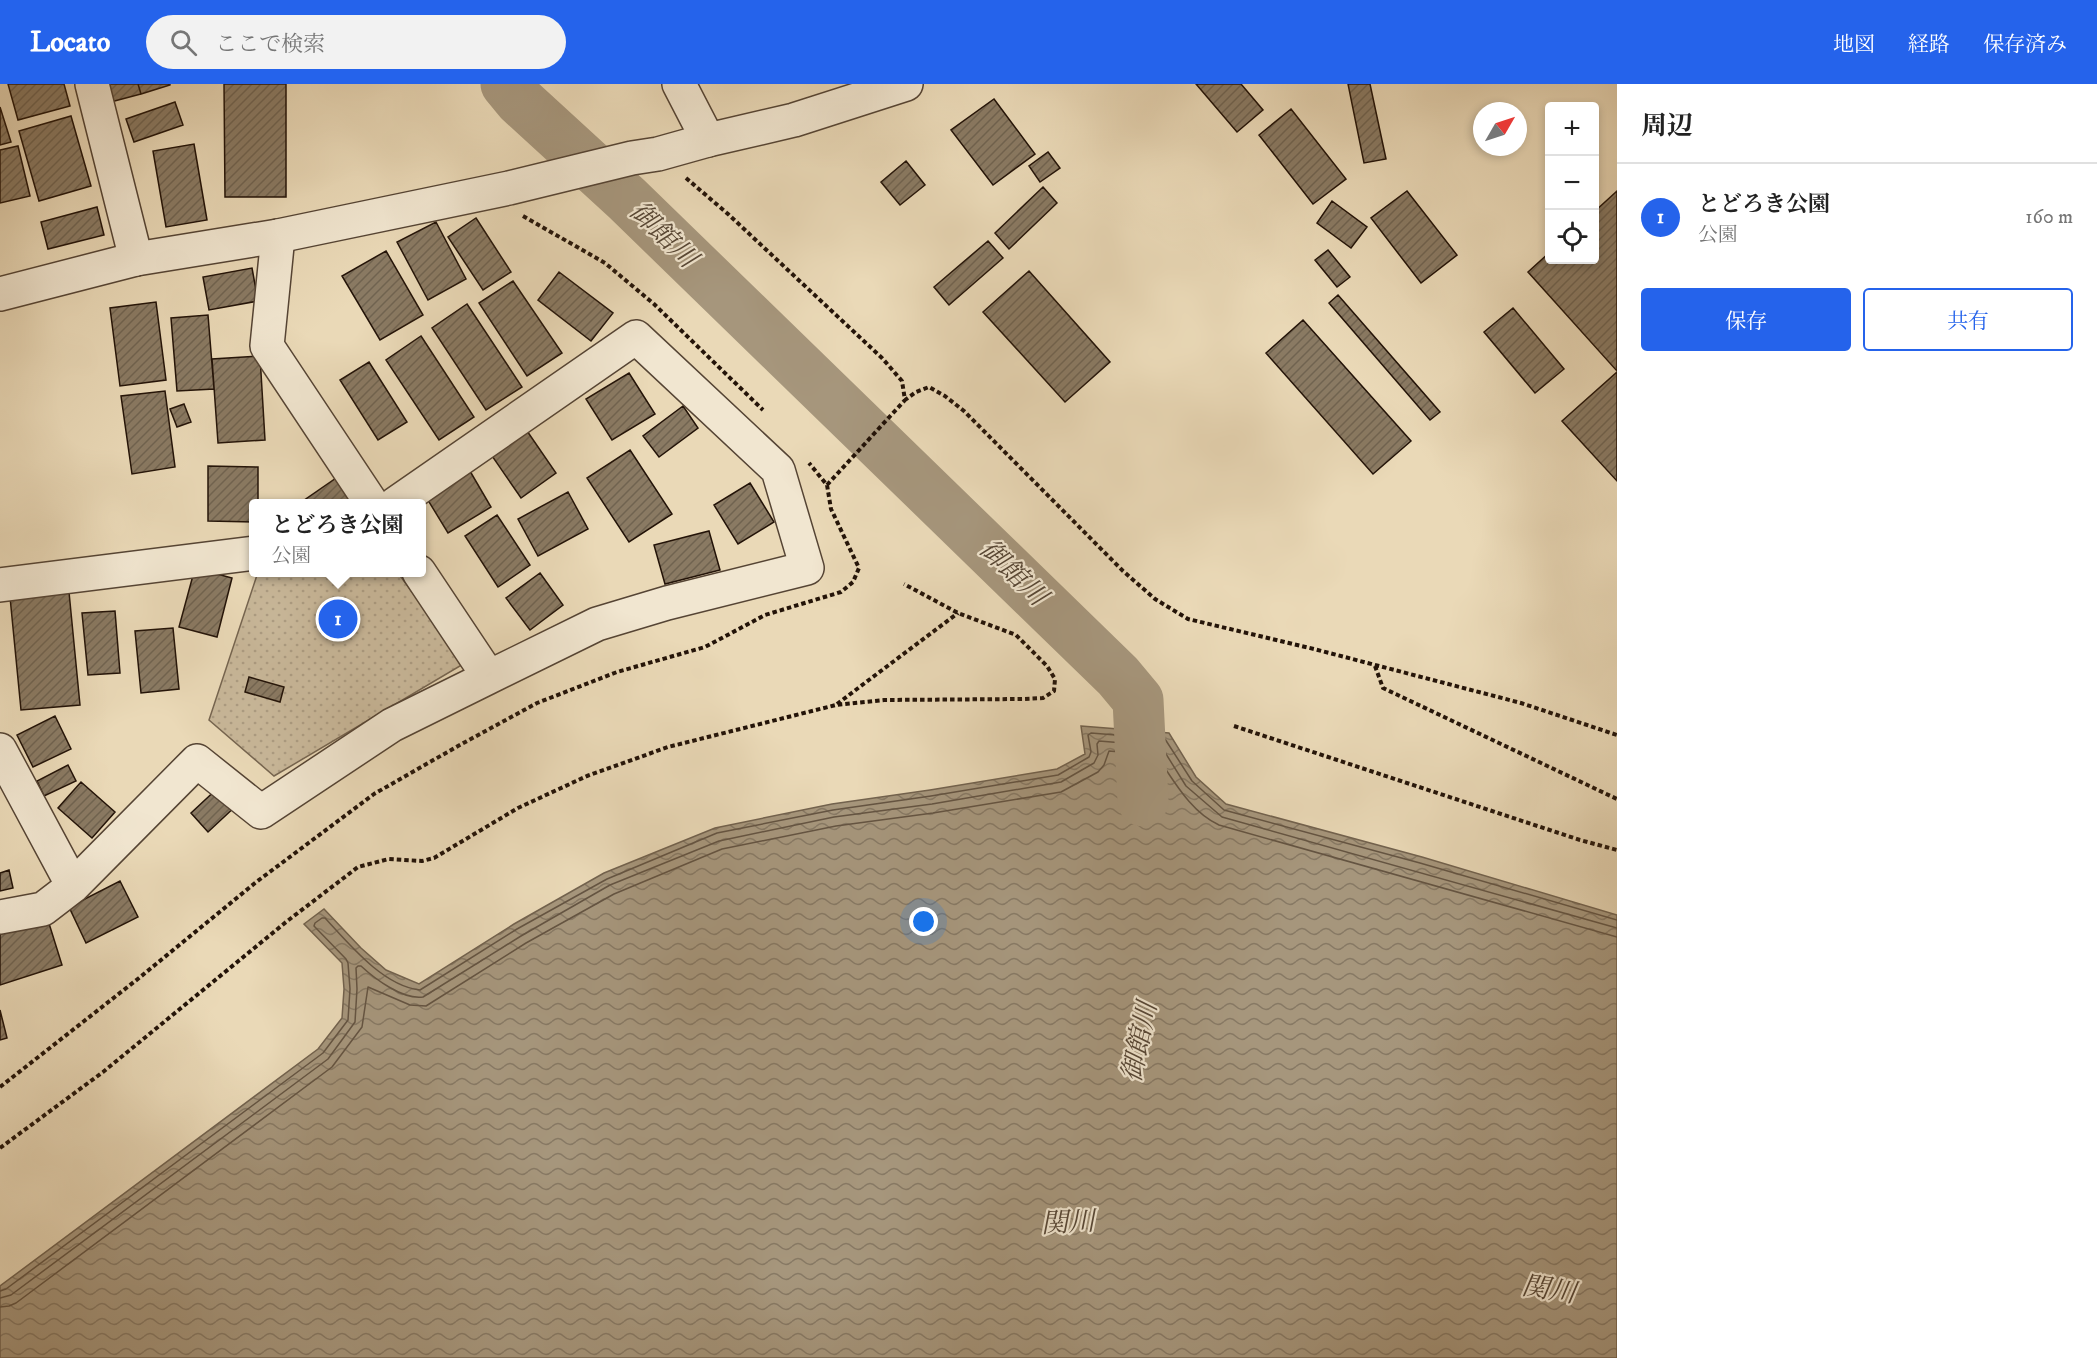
<!DOCTYPE html>
<html lang="ja">
<meta charset="utf-8">
<style>
body{margin:0;font-family:"IM FELL DW Pica","Noto Serif JP",serif;background:#f2f2f2;color:#222}
.controls{position:absolute;right:18px;top:18px;display:grid;overflow:hidden;border-radius:6px;box-shadow:0 3px 9px #0003}
.controls button{width:54px;height:54px;display:grid;place-items:center;padding:0;border:0;border-bottom:2px solid #e0e0e0;background:#fff;color:#222;font:30px sans-serif}
.compass{position:absolute;left:1473px;top:18px;width:54px;height:54px;border-radius:50%;background:#fff;box-shadow:0 3px 9px #0003;rotate:51deg}
.you{position:absolute;left:924px;top:838px;width:21px;height:21px;margin:-15px;border:4px solid #fff;border-radius:50%;background:#1a73e8;box-shadow:0 0 0 9px #1a73e833}
.badge{display:grid;place-items:center;width:39px;height:39px;border-radius:50%;background:#2563eb;color:#fff;font-size:20px;font-weight:700}
.pin{position:absolute;translate:-50% -50%;border:3px solid #fff;box-shadow:0 2px 6px #0006}
.popup{position:absolute;left:249px;top:415px;width:177px;height:78px;box-sizing:border-box;display:grid;place-content:center;border-radius:6px;background:#fff;filter:drop-shadow(0 2px 4px #0005);font-size:20px;white-space:nowrap;color:#767676}
.popup b{font-size:22px;color:#222}
.popup::after{content:'';position:absolute;left:50%;top:100%;margin-left:-12px;border:12px solid transparent;border-top-color:#fff}
.list{margin:0;padding:0;list-style:none}
h2{display:flex;justify-content:space-between;align-items:center;height:78px;margin:0;padding:0 24px;font-size:26px}
h2 small{font-size:20px;font-weight:400;color:#767676}
.list li{display:grid;grid-template-columns:39px 1fr auto;gap:18px;align-items:center;box-sizing:border-box;height:108px;padding:0 24px;border-top:2px solid #e0e0e0}
.list b{display:block;font-size:22px;white-space:nowrap}
.list p{margin:0;font-size:20px;white-space:nowrap;color:#767676}
.list em{font-size:20px;font-style:normal;color:#767676}
.actions{display:flex;gap:12px;padding:18px 24px}
.actions a{flex:1;padding:14px 0;border:2px solid #2563eb;border-radius:6px;text-align:center;font-size:21px;color:#2563eb}
.actions .main{background:#2563eb;color:#fff}
.icon{flex:none;width:33px;height:33px;fill:none;stroke:currentColor;stroke-width:2;stroke-linecap:round;stroke-linejoin:round}
.map{position:relative;flex:none;width:1617px;height:1274px;overflow:hidden}
header{display:flex;align-items:center;gap:36px;box-sizing:border-box;height:84px;padding:0 30px;background:#2563eb;color:#fff}
header strong{font-size:28px}
nav{display:flex;gap:33px;margin-inline-start:auto;font-size:21px}
.search{width:420px;height:54px;background:#f2f2f2;display:flex;align-items:center;gap:15px;box-sizing:border-box;padding:0 21px;border-radius:33px;color:#767676;font-size:22px}
main{display:flex}
aside{flex:1;background:#fff}
.map>svg:first-child{display:block}
</style>
<header>
<strong>Locato</strong>
<div class="search"><svg class="icon" aria-label="search" viewBox="0 0 24 24"><circle cx="10" cy="10" r="6"/><path d="M15 15l6 6"/></svg>ここで検索</div>
<nav><a>地図</a><a>経路</a><a>保存済み</a></nav>
</header>
<main>
<div class="map">
<svg width="1617" height="1274" viewBox="0 0 1617 1274">
<defs>
<pattern id="park-dots" width="8" height="8" patternUnits="userSpaceOnUse" patternTransform="scale(1.5)"><rect width="8" height="8" fill="#c8b799"/><path d="M2 2h.1M6 6h.1" fill="none" stroke="#ac9c82" stroke-width="1.8" stroke-linecap="round"/></pattern>
<pattern id="water-waves" width="16" height="10" patternUnits="userSpaceOnUse" patternTransform="scale(1.5)"><rect width="16" height="10" fill="#a6967c"/><path d="M0 5q4-4 8 0t8 0" fill="none" stroke="#877964"/></pattern>
<pattern id="building-hatch" width="6" height="6" patternUnits="userSpaceOnUse" patternTransform="scale(1.5)"><rect width="6" height="6" fill="#8a7a63"/><path d="M-1 1l2-2M0 6l6-6M5 7l2-2" fill="none" stroke="#706350"/></pattern>
</defs>
<rect width="100%" height="100%" fill="#ead9b7"/>
<filter id="stains"><feTurbulence type="fractalNoise" baseFrequency=".00333" numOctaves="4"/><feColorMatrix values="0 0 0 0 .2 0 0 0 0 .09 0 0 0 0 .02 0 0 0 .5 -.17"/></filter>
<radialGradient id="worn" r=".72"><stop offset=".6" stop-color="#630" stop-opacity="0"/><stop offset="1" stop-color="#630" stop-opacity=".3"/></radialGradient>
<!-- park -->
<path fill="url(#park-dots)" stroke="#766550" stroke-width="1.5" d="M267,489H398L465,579L274,692L209,636L257,491Z"/>
<!-- water -->
<path fill="url(#water-waves)" stroke="#72624e" stroke-width="1.5" d="M1081,642L1169,649L1196,693L1226,720L1422,773L1617,831V1274H0V1202L318,965L342,934L344,905L342,879L304,840L324,825L361,864L386,886L419,900L514,840L604,789L715,744L832,720L930,706L1057,685L1085,670Z"/>
<g fill="none" stroke-linecap="round" stroke-linejoin="round">
<!-- shore -->
<path stroke="#645442" stroke-width="1.5" d="M0,1207L6,1205L323,969L348,936L350,905L348,879L346,875L314,842L315,839L322,834H325C349,860 383,902 420,906L517,845L607,795L717,749L833,726L931,712L1058,691L1089,673L1091,668L1088,651L1091,649L1165,655L1192,697L1224,726L1420,779L1617,836
M0,1214L11,1211L328,975L355,938L357,905L356,884L358,882H361C375,895 403,916 423,913L521,852L610,801L719,757L834,733L932,720L1061,698L1094,679L1098,671L1097,660L1099,657L1161,662L1186,702L1222,733L1617,844
M0,1223L9,1222L16,1219L332,983L362,943L368,903L410,921L426,922L526,859L614,810L722,765L836,742L933,729L1061,708L1098,688L1104,681L1109,667L1156,671C1173,695 1190,728 1219,741L1617,853"/>
<!-- river -->
<path stroke="#a6967c" stroke-width="51" d="M506,0L520,17L627,115L1118,592L1138,616L1143,717"/>
</g>
<!-- building -->
<path fill="url(#building-hatch)" stroke="#231308" stroke-width="1.5" d="M8,0H64L70,22L18,36Z
M97,0H138L141,10L103,20Z
M138,0H170V1L141,10Z
M224,0H286V113H225Z
M1196,0H1241L1263,26L1237,48Z
M1348,0H1370L1386,75L1364,79Z
M994,15L1035,70L993,101L951,46Z
M175,18L183,41L134,58L126,35Z
M0,23L11,58L0,61Z
M1291,25L1346,95L1313,120L1259,51Z
M71,32L91,102L39,117L19,47Z
M194,60L207,136L166,143L153,67Z
M18,62L30,112L0,119V66Z
M1048,68L1060,84L1040,98L1029,82Z
M906,77L925,101L900,121L881,98Z
M1043,103L1057,119L1009,165L995,149Z
M1407,107L1457,171L1421,199L1371,134Z
M1617,107V287L1528,188L1550,168V176H1594V128Z
M1332,117L1367,143L1351,164L1317,139Z
M97,123L104,151L48,165L41,138Z
M476,134L511,188L483,206L448,153Z
M436,138L466,195L428,216L397,158Z
M988,157L1003,174L949,221L934,203Z
M1328,166L1350,193L1337,203L1315,176Z
M386,167L423,231L380,256L342,192Z
M252,184L258,217L209,226L203,193Z
M1029,187L1110,278L1065,318L983,228Z
M559,188L613,229L591,257L538,216Z
M513,197L562,269L527,292L479,219Z
M1338,211L1440,328L1430,336L1329,219Z
M156,218L166,296L120,302L110,224Z
M467,220L522,303L486,326L432,244Z
M1513,224L1564,285L1535,309L1484,248Z
M208,231L214,305L177,307L171,234Z
M1303,236L1411,357L1373,390L1266,269Z
M421,252L474,333L439,356L386,276Z
M260,272L265,356L218,359L212,275Z
M369,278L407,338L378,356L340,296Z
M1617,288V397L1562,337Z
M629,289L655,330L612,356L586,315Z
M165,307L175,383L132,390L121,312Z
M184,320L191,338L177,343L170,325Z
M683,322L698,344L659,373L643,352Z
M525,344L556,389L521,414L490,369Z
M630,366L672,430L629,458L587,394Z
M208,382L258,383V420H254V438L208,437Z
M467,382L491,423L448,449L423,408Z
M339,392L355,415L348,420H305L303,417Z
M750,399L774,438L738,460L714,421Z
M568,408L588,445L538,472L518,435Z
M497,431L530,481L498,503L465,452Z
M709,447L720,486L665,500L654,461Z
M195,484L232,494L217,553L179,543Z
M540,489L563,521L530,546L506,514Z
M69,508L80,621L21,626L10,513Z
M115,527L120,589L88,591L82,529Z
M173,544L179,605L141,609L135,547Z
M249,593L284,603L280,618L245,608Z
M55,632L71,665L33,683L17,651Z
M68,681L76,697L44,712L37,697Z
M81,698L115,728L92,754L58,724Z
M221,701L238,720L208,748L191,729Z
M9,786L13,804L0,807V789Z
M120,797L138,833L86,859L69,823Z
M47,833L62,881L0,901V847Z
M0,926L7,954L0,956Z"/>
<g fill="none" stroke-linecap="round" stroke-linejoin="round">
<!-- minor casing -->
<g stroke="#554434" stroke-width="36">
<path id="minor" d="M92,0L136,175
M679,0L708,56
M278,152L267,262L372,420
M395,420L636,253L778,386L807,484L667,519L597,540L489,593
M0,501L254,469
M0,666L73,802
M0,833L43,825L73,802L197,677L261,728L392,641L489,593L419,488"/>
</g>
<!-- tertiary casing -->
<g stroke="#554434" stroke-width="36">
<path id="tertiary" d="M0,210L136,175L278,152L509,104L632,74L658,70L708,56L794,36L906,0"/>
</g>
<!-- path -->
<path stroke="#231308" stroke-width="4" stroke-dasharray="4.5 3" stroke-linecap="butt" d="M686,94L728,130L882,274L902,297L905,316L916,308L929,303L945,312L964,327L1123,487L1155,515L1188,535L1314,565L1521,619L1617,651
M523,132L605,179L654,220L763,326
M827,401L905,316
M1375,582L1383,604L1617,715
M837,620L958,529
M1234,642L1580,756L1617,766
M0,1003L139,894L255,799L374,710L458,662L537,619L617,588L705,563L765,531L841,508L853,498L859,484L831,425L827,401L809,379
M0,1064L103,988L286,838L358,783L389,775L422,777L434,774L518,724L587,692L668,663L836,621L884,616L1023,615L1043,614L1054,607L1055,595L1047,582L1016,551L958,529L904,500"/>
<!-- minor -->
<use href="#minor" stroke="#f1e6d0" stroke-width="33"/>
<!-- tertiary -->
<use href="#tertiary" stroke="#f1e6d0" stroke-width="33"/>
</g>
<g text-anchor="middle" dominant-baseline="central" stroke-width="4.5" stroke-linejoin="round" paint-order="stroke">
<!-- water labels -->
<g font-size="27" font-style="italic" fill="#574736" stroke="#f1e6d0">
<text transform="translate(663 151) rotate(44)">御館川</text>
<text transform="translate(1013 489) rotate(44)">御館川</text>
<text transform="translate(1140 958) rotate(-78)">御館川</text>
<text transform="translate(1068 1139) rotate(-3)">関川</text>
<text transform="translate(1549 1206) rotate(9)">関川</text>
</g>
</g>
<rect width="100%" height="100%" filter="url(#stains)"/>
<rect width="100%" height="100%" fill="url(#worn)"/>
</svg>
<div class="controls">
<button>+</button>
<button>−</button>
<button><svg class="icon" aria-label="locate" viewBox="0 0 24 24"><circle cx="12" cy="12" r="6"/><path d="M12 2v4M12 18v4M2 12h4M18 12h4"/></svg></button>
</div>
<svg class="compass" viewBox="-18 -18 36 36"><path d="M0-13l5 13h-10z" fill="#e53935"/><path d="M0 13l5-13h-10z" fill="#767676"/></svg>
<div class="you"></div>
<div class="pin badge" style="left:338px;top:535px">1</div>
<div class="popup"><b>とどろき公園</b>公園</div>
</div>
<aside>
<h2>周辺<small></small></h2>
<ul class="list">
<li><span class="badge">1</span><div><b>とどろき公園</b><p>公園</p></div><em>160 m</em></li>
</ul>
<div class="actions"><a class="main">保存</a><a>共有</a></div>
</aside>
</main>
